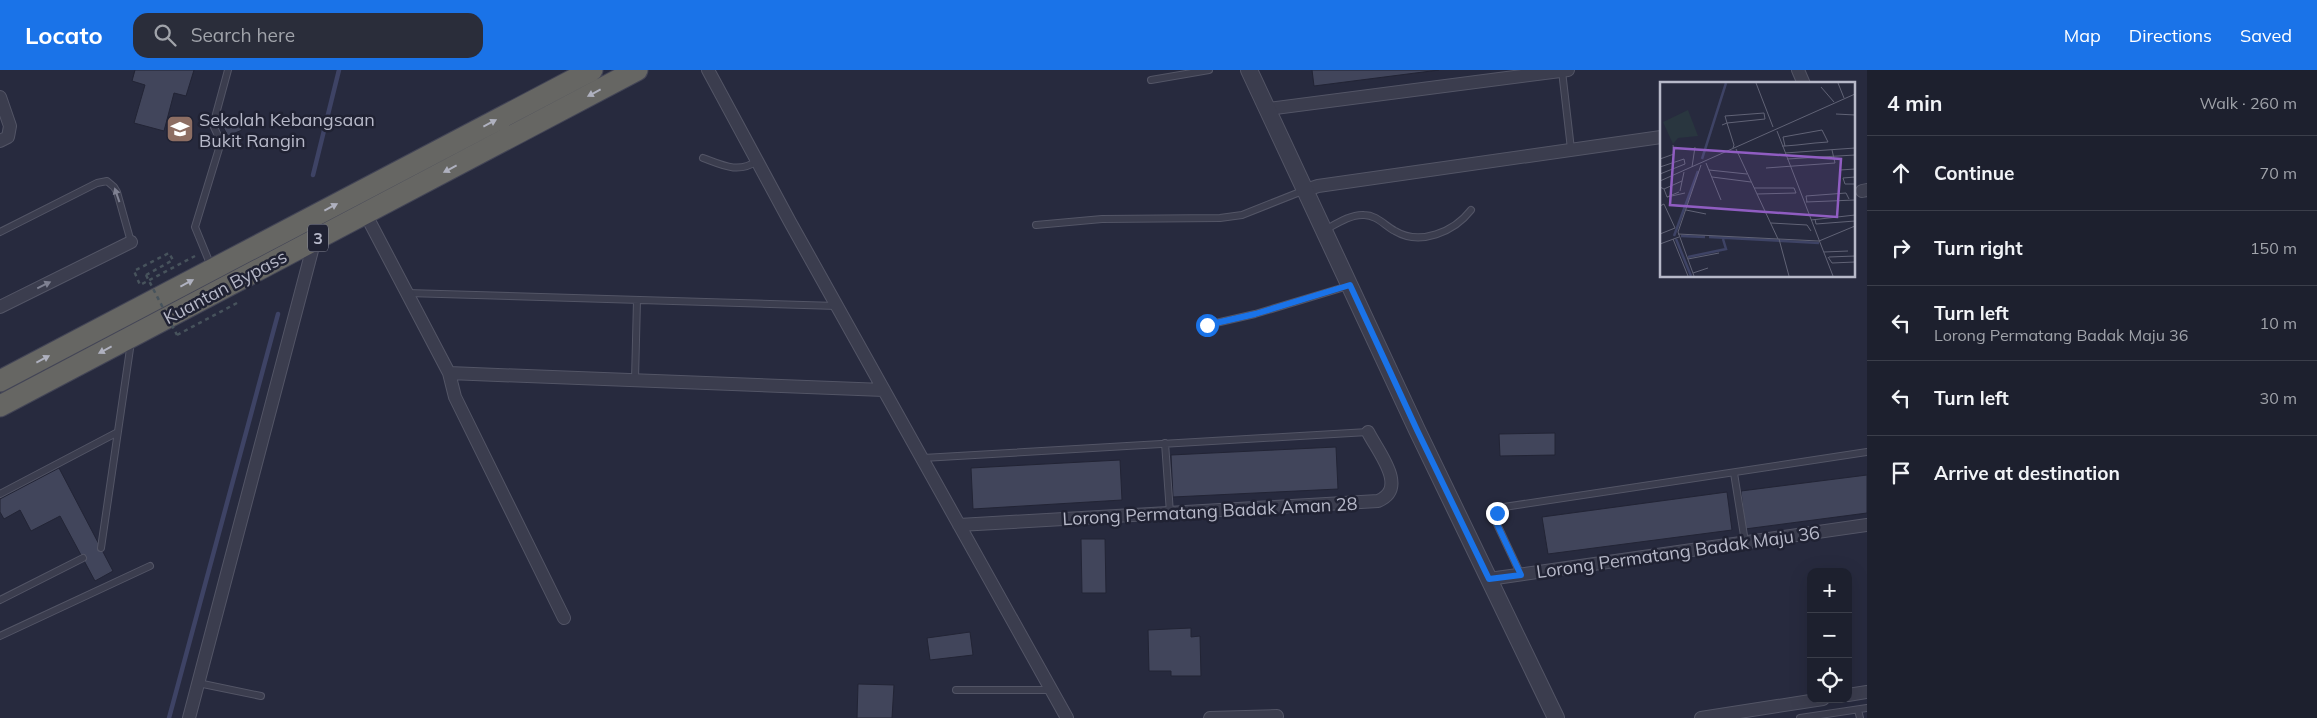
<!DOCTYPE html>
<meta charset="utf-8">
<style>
body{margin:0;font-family:Mulish,sans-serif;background:#2a2d3a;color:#f1f3f6}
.controls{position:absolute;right:15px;bottom:15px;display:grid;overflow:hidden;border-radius:10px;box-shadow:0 5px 20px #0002}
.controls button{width:45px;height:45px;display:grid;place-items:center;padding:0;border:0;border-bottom:1px solid #3b3e4a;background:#1d202e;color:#f1f3f6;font:25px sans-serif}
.stop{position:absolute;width:15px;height:15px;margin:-11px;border:4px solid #1a73e8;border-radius:50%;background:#fff}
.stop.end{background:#1a73e8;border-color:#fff;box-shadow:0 1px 5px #0008}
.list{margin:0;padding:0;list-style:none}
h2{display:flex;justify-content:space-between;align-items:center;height:65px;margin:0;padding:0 20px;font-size:21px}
h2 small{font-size:16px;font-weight:400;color:#a0a3aa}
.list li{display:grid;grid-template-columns:32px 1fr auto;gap:15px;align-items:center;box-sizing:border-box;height:75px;padding:0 20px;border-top:1px solid #3b3e4a}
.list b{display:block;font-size:19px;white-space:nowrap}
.list p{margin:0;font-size:16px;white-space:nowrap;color:#a0a3aa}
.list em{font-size:16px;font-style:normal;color:#a0a3aa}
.icon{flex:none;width:28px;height:28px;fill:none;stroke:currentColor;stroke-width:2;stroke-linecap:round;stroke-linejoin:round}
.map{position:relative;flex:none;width:1867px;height:648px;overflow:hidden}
header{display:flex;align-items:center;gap:30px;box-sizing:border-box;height:70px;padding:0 25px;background:#1a73e8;color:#fff}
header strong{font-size:24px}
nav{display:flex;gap:28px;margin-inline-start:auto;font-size:18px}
.search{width:350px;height:45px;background:#2a2d3a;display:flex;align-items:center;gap:12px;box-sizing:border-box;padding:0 18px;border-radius:15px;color:#a0a3aa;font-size:19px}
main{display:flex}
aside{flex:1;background:#1d202e}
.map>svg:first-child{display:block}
</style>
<header>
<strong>Locato</strong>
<div class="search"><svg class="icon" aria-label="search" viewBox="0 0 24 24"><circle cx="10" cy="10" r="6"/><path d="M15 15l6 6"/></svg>Search here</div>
<nav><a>Map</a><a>Directions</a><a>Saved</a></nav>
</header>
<main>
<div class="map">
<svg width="1867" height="648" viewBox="0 0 1867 648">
<rect width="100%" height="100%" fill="#272a3e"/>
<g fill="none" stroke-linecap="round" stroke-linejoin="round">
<!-- stream -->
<path stroke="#3e4365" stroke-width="4.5" d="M313,105L339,0
M169,648L278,244"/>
</g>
<!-- building -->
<path fill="#41455b" stroke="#222435" d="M135,0H194L186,26L174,23L164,61L134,53L145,15L132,11Z
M1312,0H1439L1314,16Z
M236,48L242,60L228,66L222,55Z
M1555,363V385L1500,386L1499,364Z
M1336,377L1338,419L1173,427L1171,385Z
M1120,390L1122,430L973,439L971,398Z
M59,398L113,501L95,511L60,446L31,461L20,440L4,449L0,442V429Z
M1867,405V443L1745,459L1741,421Z
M1727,422L1732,460L1548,484L1542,447Z
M1081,469H1105L1106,523H1082Z
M1191,558V567L1200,566L1201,606H1171V601H1149L1148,560Z
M970,562L973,585L930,590L927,568Z
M858,614L894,615L892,648H857Z"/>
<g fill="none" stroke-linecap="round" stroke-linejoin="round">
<!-- service casing -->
<g stroke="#535566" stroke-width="8">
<path id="service" d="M1562,1L1571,79
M1151,10L1209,0
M703,88C722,95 738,104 757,91
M1036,155L1102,149L1220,148L1242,145L1305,120
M1325,160C1336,154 1351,144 1364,145C1377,145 1385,156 1395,161C1420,176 1454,162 1471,140
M0,162L97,113L107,111L114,117L117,122L131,172
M211,196L195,157L221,72L213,55L228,0
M407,223L837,236
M1207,255L1255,244L1348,216
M635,310L637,230
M1165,373L1170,443
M923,388L1368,362
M1734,403L1745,472
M0,424L116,363
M101,478L131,272
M1521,505L1496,452L1497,443L1504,437L1867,382
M0,530L83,488
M0,566L150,496
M198,613L261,626
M956,620H1052
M1858,640L1860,648
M1800,648L1867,638"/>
</g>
<!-- minor casing -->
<g stroke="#535566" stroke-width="14">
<path id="minor" d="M708,0L790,152L1067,648
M1798,0L1804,14
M0,27L10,56L8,67L0,71
M1268,39L1568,0
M1306,120L1318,116L1661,67
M1862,121L1867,120
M365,143L449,303L455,327L564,548
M0,237L131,172
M449,303L884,320
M959,455L1378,431C1409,418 1378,382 1368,362
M1489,509L1867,455
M1848,625L1867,622
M189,648L315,169
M1210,648L1277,646
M1701,648L1823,629"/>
</g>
<!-- tertiary casing -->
<g stroke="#535566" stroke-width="18">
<path id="tertiary" d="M1249,0L1417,360L1556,648"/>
</g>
<!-- trunk casing -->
<g stroke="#434556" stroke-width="23">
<path id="trunk" d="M0,311L592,0
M0,336L637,0"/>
</g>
<!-- path -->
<path stroke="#47535c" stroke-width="2.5" stroke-dasharray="4 4" stroke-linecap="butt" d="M146,205L173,190L169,183L134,201L140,215L195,186
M177,265L237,233"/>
<!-- service -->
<use href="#service" stroke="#3b3d4e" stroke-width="6"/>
<!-- minor -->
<use href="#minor" stroke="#3b3d4e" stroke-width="12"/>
<!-- tertiary -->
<use href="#tertiary" stroke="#3b3d4e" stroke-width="16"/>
<!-- trunk -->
<use href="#trunk" stroke="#666663" stroke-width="21"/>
<!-- path-bridge -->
<path stroke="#47535c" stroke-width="2.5" stroke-dasharray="4 4" stroke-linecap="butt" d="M146,205L177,265"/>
</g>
<!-- one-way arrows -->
<defs><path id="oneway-solid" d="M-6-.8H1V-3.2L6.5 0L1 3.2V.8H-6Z" transform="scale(1.25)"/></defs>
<g fill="#afb1bf">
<use href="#oneway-solid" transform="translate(594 23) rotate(152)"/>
<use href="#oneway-solid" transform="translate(490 53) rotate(-28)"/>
<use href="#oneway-solid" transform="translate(450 99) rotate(152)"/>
<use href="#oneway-solid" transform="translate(331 137) rotate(-28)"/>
<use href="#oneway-solid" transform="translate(187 213) rotate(-28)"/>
<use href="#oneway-solid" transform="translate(105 280) rotate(152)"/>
<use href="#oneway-solid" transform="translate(43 289) rotate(-28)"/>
</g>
<g fill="#7f8192">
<use href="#oneway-solid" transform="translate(117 125) rotate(-109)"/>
<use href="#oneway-solid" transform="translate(44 215) rotate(-26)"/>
</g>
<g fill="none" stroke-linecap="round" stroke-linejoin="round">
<!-- route -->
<path stroke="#1a73e8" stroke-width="6" d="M1207,255L1255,244L1350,215L1417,360L1489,509L1521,505L1496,452L1497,443"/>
</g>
<!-- icons -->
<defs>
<g id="school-square" transform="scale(1.4375)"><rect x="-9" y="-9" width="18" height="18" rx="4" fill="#8d6e63" stroke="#202233"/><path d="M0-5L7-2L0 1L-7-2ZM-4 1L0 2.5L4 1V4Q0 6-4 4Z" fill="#fff"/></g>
</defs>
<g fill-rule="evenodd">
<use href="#school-square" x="180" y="59"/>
</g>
<g text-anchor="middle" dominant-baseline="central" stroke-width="5" stroke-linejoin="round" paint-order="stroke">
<!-- shield labels -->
<rect fill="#202233" stroke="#8a8c9c" stroke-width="1" x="308" y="154.5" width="20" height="27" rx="4"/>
<g font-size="16" font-weight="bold" fill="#b7b9c9">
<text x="318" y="168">3</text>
</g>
<!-- poi labels -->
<g font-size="18" fill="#b7b9c9" stroke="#202233" text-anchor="start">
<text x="199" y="49">Sekolah Kebangsaan<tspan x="199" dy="21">Bukit Rangin</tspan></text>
</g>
<!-- street labels -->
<g font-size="18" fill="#b7b9c9" stroke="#202233">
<text transform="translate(225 217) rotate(-28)">Kuantan Bypass</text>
<text transform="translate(1210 441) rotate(-3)">Lorong Permatang Badak Aman 28</text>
<text transform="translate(1678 482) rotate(-8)">Lorong Permatang Badak Maju 36</text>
</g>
</g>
<!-- overview -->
<g transform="translate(1660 12)">
<rect width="195" height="195" fill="#272a3e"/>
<path d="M28,28L38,54L18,56L13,62L3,40Z" fill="#29363f"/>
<path fill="none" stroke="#3e4365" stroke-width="2.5" d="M42,77L66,1M14,154L38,89M21,154L45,155M49,155L159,161M16,157L31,194M28,175L66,167L63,157"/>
<path fill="none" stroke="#616376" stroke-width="1" d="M96,1L113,45M178,1L184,16M161,5L174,20M176,32L195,33M62,43L67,41L105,37L104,31L65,34L67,41L74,63L73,66M117,49L173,194M122,64H125L137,63L155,61L168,60L162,48L123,55L125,64M76,67L118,157M125,71L195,66M0,77L14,72L13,63M127,77L195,73M46,81L61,118M0,85L24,77L25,82L0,92M32,85L35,65M106,86L175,81L172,68M49,88L87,92M180,88L195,87M52,95L91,100M195,95L183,96L185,102H195M0,99L195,12M0,105L4,107L22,99M94,106H134L136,111L97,112M4,107L7,115L19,110M20,109L24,90M7,115L25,111M146,120L195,118M147,120L146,114L186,111L189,117M0,124L4,122L15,146L0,152M26,128L46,132M106,130L124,131M155,137L156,142L195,139M151,138L195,133M111,141L147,143L151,149M18,152L159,159L195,144M13,157L28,194M119,157L129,194M0,162L19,155M164,170L188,169M168,175L172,181L195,180M169,175L195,174M28,177L59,171M33,191L48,186M34,194L18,150L41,83"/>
<path fill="#905dc2" fill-opacity="0.15" stroke="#905dc2" stroke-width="2.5" d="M14,66L181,77L177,135L10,123Z"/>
<rect width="195" height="195" fill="none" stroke="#b7b9c9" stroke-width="2.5"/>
</g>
</svg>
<div class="controls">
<button>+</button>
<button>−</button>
<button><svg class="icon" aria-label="locate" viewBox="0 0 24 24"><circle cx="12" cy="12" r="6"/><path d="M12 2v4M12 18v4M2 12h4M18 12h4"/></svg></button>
</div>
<div class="stop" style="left:1207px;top:255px"></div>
<div class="stop end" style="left:1497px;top:443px"></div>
</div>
<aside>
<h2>4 min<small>Walk · 260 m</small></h2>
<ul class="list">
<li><svg class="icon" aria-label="ahead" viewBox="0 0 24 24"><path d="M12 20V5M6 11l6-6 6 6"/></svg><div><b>Continue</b></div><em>70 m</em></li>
<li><svg class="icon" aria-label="right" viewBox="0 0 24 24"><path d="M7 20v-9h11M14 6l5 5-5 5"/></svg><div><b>Turn right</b></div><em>150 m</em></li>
<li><svg class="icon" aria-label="left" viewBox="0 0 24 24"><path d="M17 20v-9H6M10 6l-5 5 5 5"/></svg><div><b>Turn left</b><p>Lorong Permatang Badak Maju 36</p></div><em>10 m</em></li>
<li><svg class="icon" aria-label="left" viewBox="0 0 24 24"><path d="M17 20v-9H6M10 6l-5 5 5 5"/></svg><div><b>Turn left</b></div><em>30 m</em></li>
<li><svg class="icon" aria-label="arrive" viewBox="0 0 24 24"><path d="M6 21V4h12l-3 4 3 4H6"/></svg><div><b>Arrive at destination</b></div></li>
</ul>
</aside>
</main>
